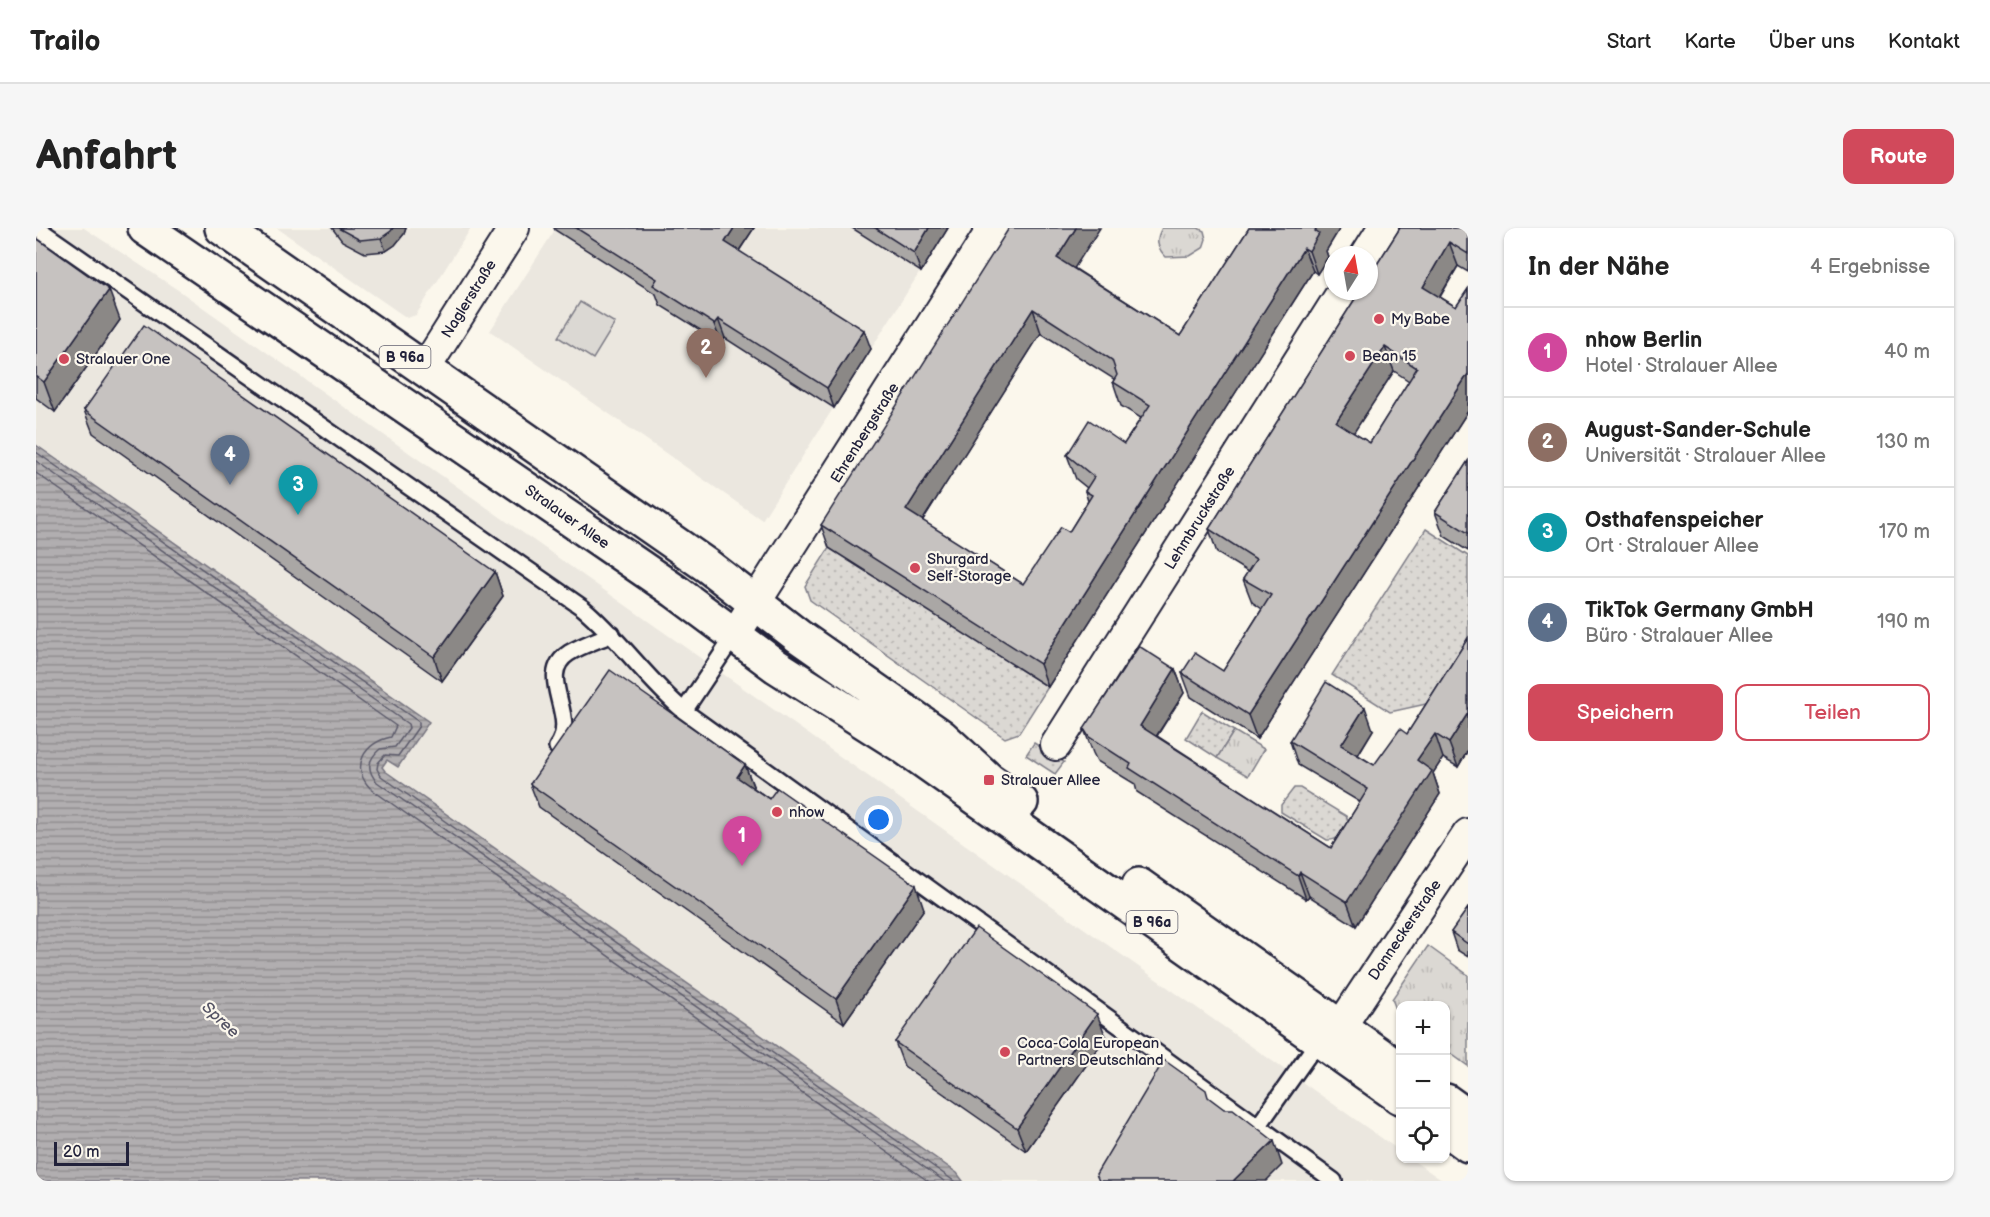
<!DOCTYPE html>
<html lang="de">
<meta charset="utf-8">
<style>
body{margin:0;font-family:"Balsamiq Sans",sans-serif;background:#f6f6f6;color:#222}
.controls{position:absolute;right:18px;bottom:18px;display:grid;overflow:hidden;border-radius:12px;box-shadow:0 2px 4px #0004}
.controls button{width:54px;height:54px;display:grid;place-items:center;padding:0;border:0;border-bottom:2px solid #e0e0e0;background:#fff;color:#222;font:30px sans-serif}
.compass{position:absolute;left:1288px;top:18px;width:54px;height:54px;border-radius:50%;background:#fff;box-shadow:0 2px 4px #0004;rotate:11deg}
.scale{position:absolute;left:18px;bottom:15px;width:75px;box-sizing:border-box;padding-left:6px;border:3px solid #22223b;border-top:0;font-size:16px;line-height:21px;white-space:nowrap;color:#22223b;-webkit-text-stroke:4px #fbf7ec;paint-order:stroke}
.you{position:absolute;left:843px;top:592px;width:21px;height:21px;margin:-15px;border:4px solid #fff;border-radius:50%;background:#1a73e8;box-shadow:0 0 0 9px #1a73e833}
.badge{display:grid;place-items:center;width:39px;height:39px;border-radius:50%;background:#d1495b;color:#fff;font-size:20px;font-weight:700}
.pin{position:absolute;translate:-50% -50px;filter:drop-shadow(0 2px 3px #0008)}
.pin::after{content:'';position:absolute;top:32px;width:21px;height:18px;background:inherit;clip-path:polygon(0 0,100% 0,50% 100%)}
.list{margin:0;padding:0;list-style:none}
h2{display:flex;justify-content:space-between;align-items:center;height:78px;margin:0;padding:0 24px;font-size:26px}
h2 small{font-size:20px;font-weight:400;color:#767676}
.list li{display:grid;grid-template-columns:39px 1fr auto;gap:18px;align-items:center;box-sizing:border-box;height:90px;padding:0 24px;border-top:2px solid #e0e0e0}
.list b{display:block;font-size:22px;white-space:nowrap}
.list p{margin:0;font-size:20px;white-space:nowrap;color:#767676}
.list em{font-size:20px;font-style:normal;color:#767676}
.actions{display:flex;gap:12px;padding:18px 24px}
.actions a{flex:1;padding:14px 0;border:2px solid #d1495b;border-radius:12px;text-align:center;font-size:21px;color:#d1495b}
.actions .main{background:#d1495b;color:#fff}
.icon{flex:none;width:33px;height:33px;fill:none;stroke:currentColor;stroke-width:2;stroke-linecap:round;stroke-linejoin:round}
.map{position:relative;flex:none;width:1432px;height:953px;overflow:hidden;border-radius:12px}
header{display:flex;align-items:center;gap:36px;box-sizing:border-box;height:84px;padding:0 30px;background:#fff;border-bottom:2px solid #e0e0e0}
header strong{font-size:28px}
nav{display:flex;gap:33px;margin-inline-start:auto;font-size:21px}
.intro{display:flex;align-items:center;justify-content:space-between;box-sizing:border-box;height:144px;padding:0 36px}
h1{margin:0;font-size:42px}
.button{padding:15px 27px;border-radius:12px;background:#d1495b;color:#fff;font-size:21px;font-weight:700}
main{display:flex;gap:36px;padding:0 36px}
aside{flex:1;background:#fff;border-radius:12px;box-shadow:0 2px 4px #0004}
.map>svg:first-child{display:block}
</style>
<header>
<strong>Trailo</strong>
<nav><a>Start</a><a>Karte</a><a>Über uns</a><a>Kontakt</a></nav>
</header>
<div class="intro"><h1>Anfahrt</h1><a class="button">Route</a></div>
<main>
<div class="map">
<svg width="1432" height="953" viewBox="0 0 1432 953">
<defs>
<pattern id="grass-dots" width="8" height="8" patternUnits="userSpaceOnUse" patternTransform="scale(1.5)"><rect width="8" height="8" fill="#dbd8d3"/><path d="M2 2h.1M6 6h.1" fill="none" stroke="#bcb9b6" stroke-width="1.8" stroke-linecap="round"/></pattern>
<pattern id="park-tufts" width="24" height="20" patternUnits="userSpaceOnUse" patternTransform="scale(1.5)"><rect width="24" height="20" fill="#dbd8d3"/><path d="M3 7l-1-3M5 7V3M7 7l1-3M15 17l-1-3M17 17v-4M19 17l1-3" fill="none" stroke="#bcb9b6"/></pattern>
<pattern id="water-rules" width="6" height="5" patternUnits="userSpaceOnUse" patternTransform="scale(1.5)"><rect width="6" height="5" fill="#b1aeb0"/><path d="M0 2.5h6" fill="none" stroke="#908d90"/></pattern>
</defs>
<rect width="100%" height="100%" fill="#fbf7ec"/>
<filter id="ink" filterUnits="userSpaceOnUse"><feTurbulence type="fractalNoise" baseFrequency=".0167" numOctaves="2"/><feDisplacementMap in="SourceGraphic" scale="12" xChannelSelector="R" yChannelSelector="G"/><feConvolveMatrix kernelMatrix="1 2 1 2 8 2 1 2 1" color-interpolation-filters="sRGB"/></filter>
<g filter="url(#ink)">
<!-- built -->
<path fill="#ebe7df" d="M0,0H48L145,64L1364,923V930L1375,931L1407,953H927L921,945L349,543L346,539L351,532L361,539L393,494L0,217Z
M241,0H435L380,87L371,90Z
M520,0H912L726,292L454,103Z"/>
<!-- grass -->
<path fill="url(#grass-dots)" stroke="#7e7d87" stroke-width="1.5" d="M1390,301L1432,328V434L1408,472L1354,484L1296,447Z
M793,320L1012,459L983,505L969,510L774,372L769,358Z
M1166,483L1198,503L1181,530L1150,510Z
M998,515L1028,534L1019,546L990,527Z
M1258,560H1264L1310,588L1313,593C1307,603 1304,613 1291,612L1245,584V577Z"/>
<!-- park -->
<path fill="url(#park-tufts)" stroke="#7e7d87" stroke-width="1.5" d="M1126,0H1162L1168,3L1170,11L1167,20L1154,28L1130,29C1121,20 1119,12 1126,0Z
M1198,503L1228,521L1212,548L1181,530Z
M1392,718L1432,747V838L1410,822V778H1364V791L1356,771Z"/>
<!-- pitch -->
<path fill="#dbd8d3" stroke="#7e7d87" stroke-width="1.5" d="M544,74L579,95L557,131L522,109Z"/>
<!-- water -->
<path fill="url(#water-rules)" stroke="#787681" stroke-width="1.5" d="M0,217L393,494L362,539L351,532L346,539L349,543L921,945L927,953H0Z"/>
<g fill="none" stroke-linecap="round" stroke-linejoin="round">
<!-- shore -->
<path stroke="#5b5a6a" stroke-width="1.5" d="M0,224L383,494V498L362,528L349,527L342,535L341,541L345,548L918,953
M0,233L372,496L373,500L359,519L344,521C332,531 330,542 341,554L908,953
M0,245L360,498L355,509C329,514 313,539 335,561L892,953"/>
<!-- lane casing -->
<g stroke="#22223b" stroke-width="20">
<path id="lane" d="M1,0L547,380C584,411 611,452 648,483L1298,953
M648,483L698,408
M521,519C544,488 498,448 533,425C546,417 562,412 576,406
M1223,897L1283,812"/>
</g>
<!-- street casing -->
<g stroke="#22223b" stroke-width="34">
<path id="street" d="M1330,27L1347,0
M388,142L478,0
M698,408L957,0
M1020,517L1307,63
M1305,798L1432,606"/>
</g>
<!-- primary casing -->
<g stroke="#22223b" stroke-width="38">
<path id="primary" d="M109,0L639,363L740,438L868,519L1364,869
M186,0L673,339L762,408L905,508L953,552L985,574
M1103,657L1364,841
M1410,873L1432,889
M1410,901L1432,917"/>
</g>
<!-- lane -->
<use href="#lane" stroke="#fbf7ec" stroke-width="15"/>
<!-- street -->
<use href="#street" stroke="#fbf7ec" stroke-width="30"/>
<!-- primary -->
<use href="#primary" stroke="#fbf7ec" stroke-width="33"/>
</g>
<!-- wall -->
<path fill="#aaa7a5" stroke="#22223b" stroke-width="1.5" fill-rule="evenodd" d="M296,0H370L368,6L359,17L350,23L329,25L306,13Z
M518,0H718L703,23L835,121L798,180L689,110L685,115L624,77L620,66L519,2Z
M816,0H912L885,44Z
M1213,0H1304L1290,23L1292,29L1281,46L1277,43L1012,459L793,320L785,297L1038,40L1144,108ZM1005,105L1078,151L1077,154L1085,178L1105,190L1088,216L1031,227L1040,251L1051,260L1049,263L1052,273L1033,304L987,356L886,293Z
M1364,0H1432V44L1422,38L1404,69L1420,79L1432,61V183L1221,511L1155,469L1146,445L1187,443L1226,381L1216,374L1207,351L1212,344L1181,325L1173,301ZM1358,143L1373,153L1334,215L1317,205Z
M0,10L84,92L19,184L0,170Z
M48,182L459,344L467,368L406,453L57,205Z
M1432,233V323L1408,308L1399,284Z
M1432,410V522L1422,539L1407,530L1397,545L1404,566L1320,698L1273,668L1270,671L1101,564L1099,556L1061,533L1057,525L1048,501L1139,441L1148,465L1121,508L1295,620L1324,574L1262,537L1254,513L1337,502L1322,527L1338,537L1371,506Z
M709,537L718,560L888,681L808,795L503,579L494,556Z
M1432,680V729L1421,722L1415,704Z
M1070,809L990,923L868,838L859,814Z"/>
<!-- shaded-wall -->
<path fill="#8b8886" stroke="#22223b" stroke-width="1.5" d="M357,0H370L368,6L359,17L350,23L345,10Z
M698,0H718L696,33L689,14Z
M893,0H912L885,44L878,25Z
M1040,0H1064L1030,53L1021,30Z
M1280,0H1304L1290,23L1292,29L1281,46L1273,23Z
M1413,14L1422,38L1395,83L1387,59Z
M1268,20L1277,43L1012,459L1004,436Z
M73,62L84,92L19,184L8,154Z
M997,81L1005,105L878,306L870,282Z
M682,91L689,110L685,115L678,96Z
M828,102L835,121L798,180L791,160Z
M1349,119L1358,143L1309,218L1300,194Z
M1432,146V183L1221,511L1212,487Z
M459,344L467,368L406,453L398,429Z
M1139,441L1148,465L1112,521L1104,498Z
M1329,479L1337,502L1313,541L1305,517Z
M1432,485V522L1422,539L1413,515Z
M1399,506L1407,530L1397,545L1404,566L1320,698L1311,674L1381,532Z
M709,537L718,561L701,549Z
M1264,644L1273,668L1270,671L1262,648Z
M880,657L888,681L808,795L800,771Z
M1061,786L1070,809L990,923L981,900Z
M1238,913L1246,937L1230,953H1197Z"/>
<!-- building -->
<path fill="#c6c2c0" stroke="#22223b" stroke-width="1.5" fill-rule="evenodd" d="M302,0H357L355,3L345,10L324,12Z
M540,0H698L689,14L828,102L791,160L682,91L678,96L617,57L621,51Z
M839,0H893L878,25Z
M973,0H1040L1021,30L1144,108L1213,0H1280L1279,3L1283,6L1273,23L1268,20L1004,436L785,297ZM997,81L1076,132L1081,147L1077,154L1114,177L1088,216L1053,192L1031,227L1058,249L1049,263L1056,267L1033,304L1025,299L987,356L870,282Z
M1364,0H1432V26L1413,14L1387,59L1420,79L1432,61V146L1212,487L1146,445L1159,425L1187,443L1235,367L1207,351L1220,331L1173,301L1324,63H1333V49ZM1349,119L1381,140L1334,215L1300,194Z
M0,10L73,62L8,154L0,148Z
M108,97L459,344L398,429L48,182Z
M1432,233V305L1399,284Z
M1432,410V485L1413,515L1399,506L1381,532L1396,543L1311,674L1264,644L1262,648L1093,540L1095,536L1053,509L1048,501L1103,418L1139,441L1104,498L1295,620L1332,561L1254,513L1290,454L1329,479L1305,517L1338,537L1364,501L1371,506Z
M574,442L709,537L701,549L733,571L741,560L880,657L800,771L494,556Z
M1432,680V716L1415,704Z
M940,700L1061,786L981,900L859,814Z
M1128,832L1170,862L1172,869L1188,881H1197L1238,913L1197,953H1063L1060,946Z"/>
</g>
<!-- markers -->
<g fill="#d1495b" stroke="#fbf7ec" stroke-width="2">
<circle cx="1343" cy="91" r="6"/>
<circle cx="1314" cy="128" r="6"/>
<circle cx="28" cy="131" r="6"/>
<circle cx="879" cy="340" r="6"/>
<rect x="947" y="546" width="12" height="12" rx="3"/>
<circle cx="741" cy="584" r="6"/>
<circle cx="969" cy="824" r="6"/>
</g>
<g text-anchor="middle" dominant-baseline="central" stroke-width="4.5" stroke-linejoin="round" paint-order="stroke">
<!-- shield labels -->
<g fill="#fbf7ec" stroke="#636270" stroke-width="1.5">
<rect x="343.5" y="118" width="51" height="22" rx="4.5"/>
<rect x="1090.5" y="683" width="51" height="22" rx="4.5"/>
</g>
<g font-size="14" font-weight="bold" fill="#22223b">
<text x="369" y="129">B 96a</text>
<text x="1116" y="694">B 96a</text>
</g>
<!-- street labels -->
<g font-size="15" fill="#22223b" stroke="#fbf7ec">
<text transform="translate(433 71) rotate(-58)">Naglerstraße</text>
<text transform="translate(829 205) rotate(-58)">Ehrenbergstraße</text>
<text transform="translate(531 289) rotate(35)">Stralauer Allee</text>
<text transform="translate(1164 290) rotate(-58)">Lehmbruckstraße</text>
<text transform="translate(1369 702) rotate(-56)">Danneckerstraße</text>
</g>
<!-- poi labels -->
<g font-size="15" fill="#22223b" stroke="#fbf7ec" text-anchor="start">
<text x="1355" y="91">My Babe</text>
<text x="1326" y="128">Bean 15</text>
<text x="40" y="131">Stralauer One</text>
<text x="891" y="331">Shurgard<tspan x="891" dy="17">Self-Storage</tspan></text>
<text x="965" y="552">Stralauer Allee</text>
<text x="753" y="584">nhow</text>
<text x="981" y="815">Coca-Cola European<tspan x="981" dy="17">Partners Deutschland</tspan></text>
</g>
<!-- water labels -->
<g font-size="16" font-style="italic" fill="#545364" stroke="#fbf7ec">
<text transform="translate(184 792) rotate(43)">Spree</text>
</g>
</g>
</svg>
<div class="controls">
<button>+</button>
<button>−</button>
<button><svg class="icon" aria-label="locate" viewBox="0 0 24 24"><circle cx="12" cy="12" r="6"/><path d="M12 2v4M12 18v4M2 12h4M18 12h4"/></svg></button>
</div>
<svg class="compass" viewBox="-18 -18 36 36"><path d="M0-13l5 13h-10z" fill="#e53935"/><path d="M0 13l5-13h-10z" fill="#767676"/></svg>
<div class="scale">20 m</div>
<div class="you"></div>
<div class="pin badge" style="left:706px;top:638px;background:#d1479c">1</div>
<div class="pin badge" style="left:670px;top:150px;background:#8d6e63">2</div>
<div class="pin badge" style="left:262px;top:287px;background:#0f9aa8">3</div>
<div class="pin badge" style="left:194px;top:257px;background:#5c6f8a">4</div>
</div>
<aside>
<h2>In der Nähe<small>4 Ergebnisse</small></h2>
<ul class="list">
<li><span class="badge" style="background:#d1479c">1</span><div><b>nhow Berlin</b><p>Hotel · Stralauer Allee</p></div><em>40 m</em></li>
<li><span class="badge" style="background:#8d6e63">2</span><div><b>August-Sander-Schule</b><p>Universität · Stralauer Allee</p></div><em>130 m</em></li>
<li><span class="badge" style="background:#0f9aa8">3</span><div><b>Osthafenspeicher</b><p>Ort · Stralauer Allee</p></div><em>170 m</em></li>
<li><span class="badge" style="background:#5c6f8a">4</span><div><b>TikTok Germany GmbH</b><p>Büro · Stralauer Allee</p></div><em>190 m</em></li>
</ul>
<div class="actions"><a class="main">Speichern</a><a>Teilen</a></div>
</aside>
</main>
